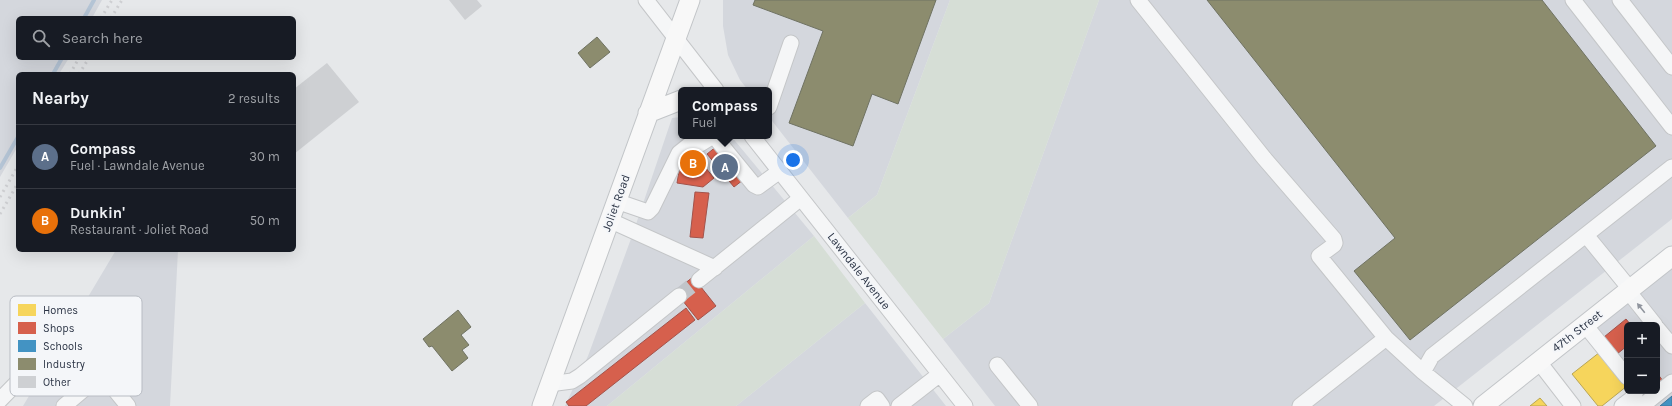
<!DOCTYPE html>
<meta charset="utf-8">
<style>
body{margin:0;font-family:Karla,sans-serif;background:#20242c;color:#f1f3f6}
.controls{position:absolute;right:12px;bottom:12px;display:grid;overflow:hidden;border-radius:6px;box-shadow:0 4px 16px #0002}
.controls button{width:36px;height:36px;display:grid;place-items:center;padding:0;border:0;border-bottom:1px solid #363941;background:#171b24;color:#f1f3f6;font:20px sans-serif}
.you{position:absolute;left:793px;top:160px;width:14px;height:14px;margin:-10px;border:3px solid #fff;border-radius:50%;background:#1a73e8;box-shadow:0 0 0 6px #1a73e833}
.badge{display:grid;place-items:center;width:26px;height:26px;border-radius:50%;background:#6c737f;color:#fff;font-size:13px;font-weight:700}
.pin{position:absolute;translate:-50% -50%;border:2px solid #fff;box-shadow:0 1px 4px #0006}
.popup{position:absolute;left:678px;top:87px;width:94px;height:52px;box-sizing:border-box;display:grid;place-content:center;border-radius:6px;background:#171b24;filter:drop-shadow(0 1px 3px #0005);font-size:13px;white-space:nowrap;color:#9ea1a6}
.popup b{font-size:15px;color:#f1f3f6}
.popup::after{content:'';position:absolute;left:50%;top:100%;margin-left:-8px;border:8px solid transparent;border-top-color:#171b24}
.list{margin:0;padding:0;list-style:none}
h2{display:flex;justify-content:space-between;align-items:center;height:52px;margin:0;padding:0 16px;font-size:17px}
h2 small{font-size:13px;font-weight:400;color:#9ea1a6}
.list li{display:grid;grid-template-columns:26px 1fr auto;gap:12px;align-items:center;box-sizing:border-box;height:64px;padding:0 16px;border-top:1px solid #363941}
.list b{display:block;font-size:15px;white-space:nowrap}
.list p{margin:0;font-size:13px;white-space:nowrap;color:#9ea1a6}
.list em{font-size:13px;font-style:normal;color:#9ea1a6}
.icon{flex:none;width:22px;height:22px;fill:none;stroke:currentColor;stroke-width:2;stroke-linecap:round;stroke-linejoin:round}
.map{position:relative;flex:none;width:1672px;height:406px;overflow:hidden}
.search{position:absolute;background:#171b24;box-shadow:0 4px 16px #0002;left:16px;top:16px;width:280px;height:44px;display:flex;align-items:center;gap:10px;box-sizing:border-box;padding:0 14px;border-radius:6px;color:#9ea1a6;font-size:15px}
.panel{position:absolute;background:#171b24;box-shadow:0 4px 16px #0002;left:16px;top:72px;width:280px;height:180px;border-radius:6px}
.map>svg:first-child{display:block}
</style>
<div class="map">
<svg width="1672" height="406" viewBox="0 0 1672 406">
<rect width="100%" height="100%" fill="#e6e8ea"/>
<!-- built -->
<path fill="#d4d7dd" d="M0,0H102L92,18H18V58H69L59,74H18V146L0,177Z
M723,0H950L877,195L848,218L769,117V90H748L740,80L728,55L723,26Z
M1099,0H1672V219L1434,406H995L943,339L989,303Z
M681,117V136H731L814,236L607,406H565L588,356L632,236L672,118Z
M116,250H178L170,406H23Z
M1672,260V406H1647L1652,402L1643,391H1657V325H1627V371L1590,324Z
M865,303L946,406H736Z"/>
<!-- green -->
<path fill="#d6ded6" d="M950,0H1099L989,303L943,339L848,218L877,195Z
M814,236L865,303L736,406H607Z"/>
<!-- homes -->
<path fill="#f6d55c" stroke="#b9a555" d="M1600,352L1627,386L1602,406H1598L1572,374Z
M1540,398L1547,406H1530Z"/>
<!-- shops -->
<path fill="#d6604d" stroke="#a3534b" d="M717,146L743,180L734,187L707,154Z
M692,151L714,178L703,187L677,183L681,160Z
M695,192L709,193L703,238L690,237Z
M693,277L716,306L698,320L675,291Z
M686,308L695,320L586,406H569L566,402Z
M1626,319L1631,325H1627V346L1617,354L1604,337Z
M1657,373L1663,381L1657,386Z"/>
<!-- schools -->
<path fill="#4393c3" stroke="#3c769d" d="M1672,396V406H1660Z"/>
<!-- industry -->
<path fill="#8c8c6e" stroke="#6f7262" d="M755,0H936L898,104L872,94L853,146L789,123L823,31L753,5Z
M1207,0H1542L1656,146L1410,340L1354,271L1395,238Z
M597,37L610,52L590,68L578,53Z
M458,310L471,327L461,335L469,345L462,350L468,358L452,371L432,346L429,347L423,339Z"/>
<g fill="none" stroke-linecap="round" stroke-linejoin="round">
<!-- stream -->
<path stroke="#b4c4d5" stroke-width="4" d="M84,18L94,0
M53,74L62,58
M0,168L18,137"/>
</g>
<!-- building -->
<path fill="#ced0d3" d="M449,0H477L482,6L465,20Z
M327,63L359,102L294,154V89Z"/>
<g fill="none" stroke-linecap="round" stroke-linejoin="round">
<!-- minor-tunnel -->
<path stroke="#c1c4c9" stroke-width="15" stroke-dasharray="15 8" stroke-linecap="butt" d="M679,296L699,280"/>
<!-- minor casing -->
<g stroke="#c4c6c8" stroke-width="17">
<path id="minor" d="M646,0L716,90
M1138,0L1264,158L1334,239L1335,243L1334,245L1319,256L1386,338L1423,372
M1573,0L1672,127
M1620,0L1672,67
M769,107L791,43
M714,136L754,185L758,187L780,171
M752,136L965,406
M616,201L648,212L652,208L679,153L689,145L700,144L713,136
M609,220L715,268
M1586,235L1630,289
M699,280L801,198
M1628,291L1655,325
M1585,325L1627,377
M1657,328L1672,346
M1539,362L1573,406
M997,365L1030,406
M549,384L572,381L580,376L679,296
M0,400L43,356L65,344L102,374
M64,406L102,374L128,406
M868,406L877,399L882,406
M899,406L940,374
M1300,406L1386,338
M1465,406L1423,372L1432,356L1672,167
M1622,406L1634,397L1636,391
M1642,406L1672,382"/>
</g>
<!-- major casing -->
<g stroke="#c2c5c8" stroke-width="21">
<path id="major" d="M648,113L681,100
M542,406L690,0
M1483,406L1672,256"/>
</g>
<!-- minor -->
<use href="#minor" stroke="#f5f6f7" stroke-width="15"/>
<!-- major -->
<use href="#major" stroke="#f8f8f8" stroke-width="19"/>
<!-- rail -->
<path stroke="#cecfd2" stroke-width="3" stroke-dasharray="2 4" stroke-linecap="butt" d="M101,18L112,0
M111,18L122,0
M70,74L79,58
M79,74L89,58
M0,197L18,166
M0,214L18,183"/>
</g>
<!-- one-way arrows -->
<defs><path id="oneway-solid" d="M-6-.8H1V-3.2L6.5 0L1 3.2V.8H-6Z"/></defs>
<use fill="#90959e" href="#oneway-solid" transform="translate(1641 308) rotate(-129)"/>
<g text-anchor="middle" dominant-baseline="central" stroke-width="4" stroke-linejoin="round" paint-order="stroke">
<!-- street labels -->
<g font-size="12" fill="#2b3445" stroke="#f4f6f9">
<text transform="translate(616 203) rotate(-70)">Joliet Road</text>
<text transform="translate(859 271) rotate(52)">Lawndale Avenue</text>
<text transform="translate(1577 331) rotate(-38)">47th Street</text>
</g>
</g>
<!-- legend -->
<rect x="10" y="296" width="132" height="100" rx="6" fill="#f4f6f9" stroke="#b8bcc3" stroke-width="1"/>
<rect x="18" y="304" width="18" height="12" fill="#f6d55c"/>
<rect x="18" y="322" width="18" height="12" fill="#d6604d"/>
<rect x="18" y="340" width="18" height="12" fill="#4393c3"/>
<rect x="18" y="358" width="18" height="12" fill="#8c8c6e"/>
<rect x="18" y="376" width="18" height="12" fill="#ced0d3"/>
<g font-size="11" fill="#2b3445">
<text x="43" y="314">Homes</text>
<text x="43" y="332">Shops</text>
<text x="43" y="350">Schools</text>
<text x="43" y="368">Industry</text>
<text x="43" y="386">Other</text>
</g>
</svg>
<div class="controls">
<button>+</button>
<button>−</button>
</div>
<div class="you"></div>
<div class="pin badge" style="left:725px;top:167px;background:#5c6f8a">A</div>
<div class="popup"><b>Compass</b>Fuel</div>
<div class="pin badge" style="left:693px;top:163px;background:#e8710a">B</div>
<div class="search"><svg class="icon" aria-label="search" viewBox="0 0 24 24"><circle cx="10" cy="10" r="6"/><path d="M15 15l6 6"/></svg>Search here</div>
<section class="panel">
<h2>Nearby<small>2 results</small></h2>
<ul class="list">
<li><span class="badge" style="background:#5c6f8a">A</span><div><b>Compass</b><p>Fuel · Lawndale Avenue</p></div><em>30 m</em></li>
<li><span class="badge" style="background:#e8710a">B</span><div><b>Dunkin'</b><p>Restaurant · Joliet Road</p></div><em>50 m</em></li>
</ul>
</section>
</div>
